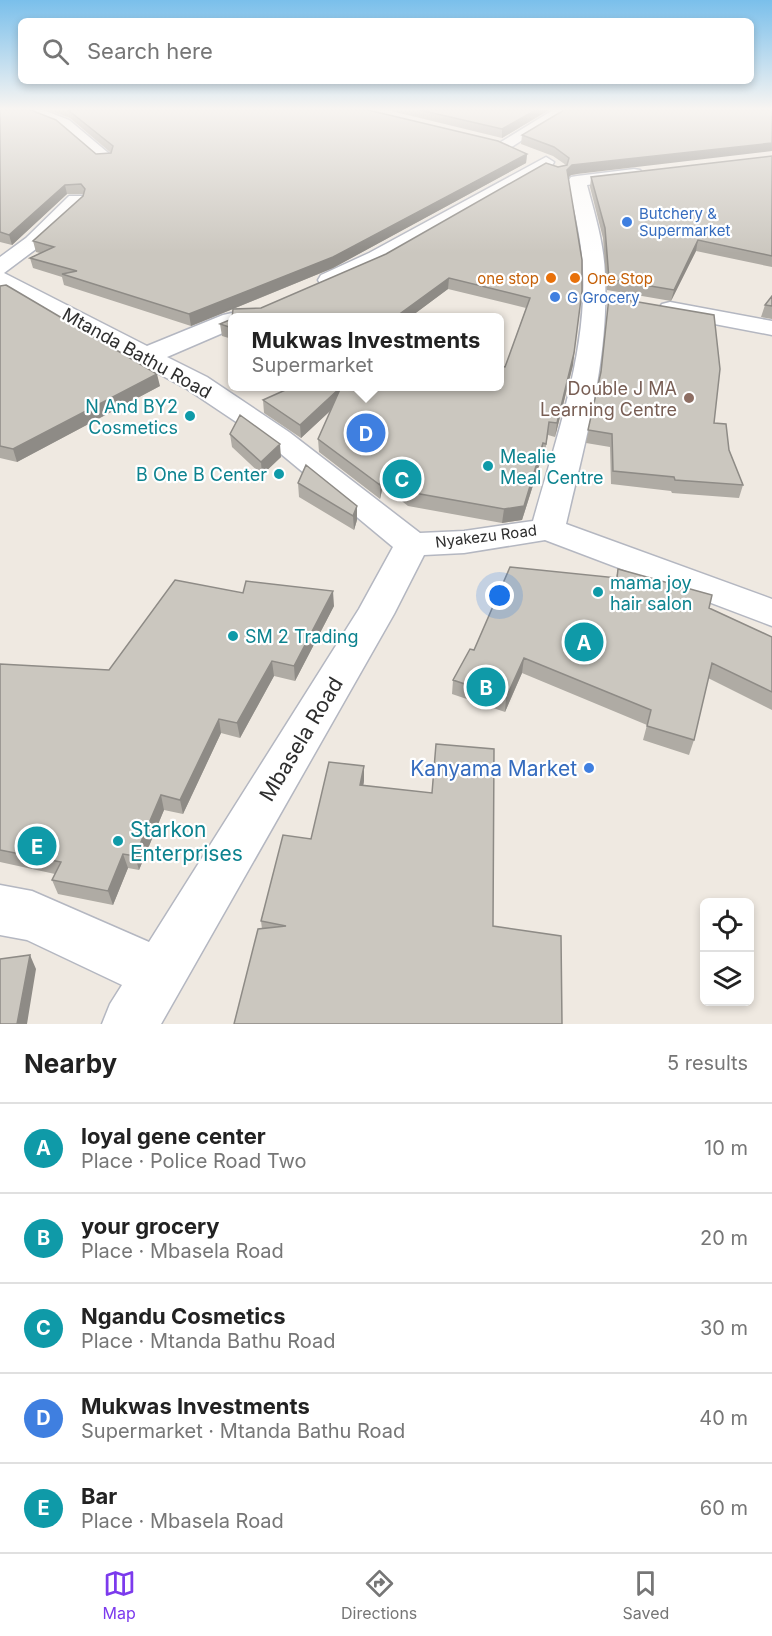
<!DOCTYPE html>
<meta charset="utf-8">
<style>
body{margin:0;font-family:Inter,sans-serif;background:#f2f2f2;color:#222}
.controls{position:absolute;right:18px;bottom:18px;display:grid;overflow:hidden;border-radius:9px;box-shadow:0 3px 9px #0003}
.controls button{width:54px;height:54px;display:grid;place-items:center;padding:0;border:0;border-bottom:2px solid #e0e0e0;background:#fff;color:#222;font:30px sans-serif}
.you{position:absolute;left:500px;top:596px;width:21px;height:21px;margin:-15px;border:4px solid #fff;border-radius:50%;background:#1a73e8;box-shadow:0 0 0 9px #1a73e833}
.badge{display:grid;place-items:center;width:39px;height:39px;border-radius:50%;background:#7c3aed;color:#fff;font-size:20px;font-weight:700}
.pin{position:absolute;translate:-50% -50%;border:3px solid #fff;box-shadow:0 2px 6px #0006}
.popup{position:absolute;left:228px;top:313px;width:276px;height:78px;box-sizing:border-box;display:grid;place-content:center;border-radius:9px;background:#fff;filter:drop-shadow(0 2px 4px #0005);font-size:20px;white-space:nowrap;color:#767676}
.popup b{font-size:22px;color:#222}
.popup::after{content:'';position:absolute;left:50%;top:100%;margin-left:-12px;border:12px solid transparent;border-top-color:#fff}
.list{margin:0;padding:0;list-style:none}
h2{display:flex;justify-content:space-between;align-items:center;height:78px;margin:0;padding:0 24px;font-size:26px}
h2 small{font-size:20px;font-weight:400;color:#767676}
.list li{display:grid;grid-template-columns:39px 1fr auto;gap:18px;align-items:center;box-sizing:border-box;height:90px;padding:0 24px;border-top:2px solid #e0e0e0}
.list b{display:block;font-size:22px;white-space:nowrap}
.list p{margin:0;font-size:20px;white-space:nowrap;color:#767676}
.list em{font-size:20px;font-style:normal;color:#767676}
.icon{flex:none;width:33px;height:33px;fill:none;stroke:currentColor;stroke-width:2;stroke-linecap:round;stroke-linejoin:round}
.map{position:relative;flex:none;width:772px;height:1024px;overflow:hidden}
.search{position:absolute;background:#fff;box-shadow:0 3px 9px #0003;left:18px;right:18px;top:18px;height:66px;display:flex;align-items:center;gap:15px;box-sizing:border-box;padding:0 21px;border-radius:9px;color:#767676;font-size:22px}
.sheet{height:528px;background:#fff}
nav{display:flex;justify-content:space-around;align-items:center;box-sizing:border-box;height:84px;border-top:2px solid #e0e0e0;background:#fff;font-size:16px;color:#767676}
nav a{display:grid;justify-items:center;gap:3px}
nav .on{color:#7c3aed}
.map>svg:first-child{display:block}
</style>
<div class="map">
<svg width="772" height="1024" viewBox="0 0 772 1024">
<rect width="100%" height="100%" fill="#efe9e1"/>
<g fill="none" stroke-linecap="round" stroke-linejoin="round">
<!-- minor casing -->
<g stroke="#b4b7c1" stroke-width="3">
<path id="minor" d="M24,110H43L69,120L113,157L111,161H99L59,126L26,113Z
M553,110H569L510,148L504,150L496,145Z
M546,157L554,162L552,166L385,263L337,285L329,287L321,285L318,280L321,275L369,253Z
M634,169L640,170L643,174L640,178L587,185C595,215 604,244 605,275C609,359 585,442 566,524L772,599V626L545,540L464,553L424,555L394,614L161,1024H102L110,1004L122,985L27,940L0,935V885L32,891L149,942L359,609L393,547L269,444L187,389L0,288V257L26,238L69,196H83L85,200L83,204L40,246L4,273L147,346L223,315L232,313L241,315L242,318H232V329L167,357L207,377L289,432L420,533L464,531L533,521C555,442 587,353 583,271C582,240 574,211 568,181L571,177L577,176Z
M670,302L772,321V335L662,314L658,309L662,304Z"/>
</g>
<!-- minor -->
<use href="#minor" fill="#fff" fill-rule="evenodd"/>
</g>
<!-- wall -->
<path fill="#afaba4" d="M0,110L96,154L111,153L70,118L48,110H368L527,154L526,163L333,268L233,309L261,308L386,254L558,167L566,165L553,156L521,144L522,135L564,110L577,174L571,175L568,177L574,353L573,365L555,437L548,435L544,457H542L522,520L502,523L408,506L383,486L380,499L319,452L318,439L331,410L301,438L264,413L263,400L449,387H500L505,367L526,308L448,289L409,318H232V339L222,336L220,324L232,319L233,309L191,326L64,285L62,277L33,268L30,258L40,253L36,252L33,241L83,196V194H67L12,245L0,242Z
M387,110H549L502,138Z
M772,156V267L696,251L671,301L607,290L603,238L590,187L591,177Z
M0,286L160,386L17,462L0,458Z
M772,296V319L761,317L765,305Z
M609,297L714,423L729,450L743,485L739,498L672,493L671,491L611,484L610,447L586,443L600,378Z
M230,434L281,457L262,475L232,447Z
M298,483L357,506V520L354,530L299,497Z
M618,569L709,608L772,637V710L708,678L694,740L689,755L643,740L647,725L522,673L505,712L452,694L453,680L474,650L616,578Z
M243,593L334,606L295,681L274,676L240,738L221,733L183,814L164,810L139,870L128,868L113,905L58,894L52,880L55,874L0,862V664L109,670Z
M364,781L363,785L493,926L262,929L261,921L311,839Z"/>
<!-- shaded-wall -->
<path fill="#8e8b86" d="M536,110H549L502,138V129Z
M772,143V151L577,174L571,175L566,180L567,170L572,165Z
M527,154L526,163L333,268L191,326L189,314Z
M65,185L67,194L12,245L9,235Z
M698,240L696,251L671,301L674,290Z
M449,278L448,289L409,318H394Z
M574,353L573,365L555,437L557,423Z
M157,374L160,386L17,462L13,449Z
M341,387L342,400L301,438L300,425Z
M543,443L542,457L522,520L502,523L504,509Z
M280,444L281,457L262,475L261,462Z
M383,473V486L380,499V485Z
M357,506V520L354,530L353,516Z
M333,591L334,606L295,681L294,666Z
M524,658L522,673L505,712L506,698Z
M272,661L274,676L240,738L237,723Z
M219,719L221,733L183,814L180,800Z
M364,766V781L361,799L360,785Z
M161,795L164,810L139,870L135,856Z
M123,854L128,868L113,905L108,891Z
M30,955L36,969L27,1024H17Z"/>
<!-- building -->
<path fill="#cbc7bf" stroke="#8e8b86" stroke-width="1.5" d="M0,110H31L56,120L96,154L111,153L113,146L68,110H368L498,141L527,154L333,257L189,314L62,274L77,271L30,258L54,247L33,241L83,196L85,189L81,184L65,185L9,235L0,232Z
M420,110H536L502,129Z
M564,110H772V143L572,165L567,170L582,260V291L574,353L557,423L549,422L546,444L543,443L524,506L504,509L409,492L383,473L380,485L318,439L341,387L300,425L263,400L292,387H500V366L505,367L530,298L449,278L394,318H232V328L220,324L232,319L233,309L261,308L386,254L546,163L558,167L567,165L569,158L554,147L522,135Z
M772,156V256L698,240L674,290L609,279L605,228L591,177Z
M6,285L157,374L13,449L0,446V286Z
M772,296V306L765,305Z
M609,297L714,315L720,369L714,423L726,424L729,450L743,485L675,480L674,477L613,471L612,434L588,430L601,372Z
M240,415L280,444L261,462L230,434Z
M306,465L357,506L353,516L298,483Z
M510,567L617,578L618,569L712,595L709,608L772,637V692L712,663L694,740L647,726L651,710L524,658L506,698L453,680L470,649L474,650Z
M175,580L243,593L246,581L333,591L294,666L272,661L237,723L219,719L180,800L161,795L135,856L123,854L108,891L52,880L61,862L0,850V664L109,670Z
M436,744L494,749L493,926L561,936L562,1024H234L258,929L286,926L261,921L283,835L311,839L329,762L364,766L360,785L432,793Z
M30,955L17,1024H0V959Z"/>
<!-- sky -->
<linearGradient id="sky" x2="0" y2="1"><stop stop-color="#7abfeb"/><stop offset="0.43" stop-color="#f8f5f2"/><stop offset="1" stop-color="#f8f5f2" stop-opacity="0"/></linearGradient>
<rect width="772" height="253" fill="url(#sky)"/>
<!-- markers -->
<g fill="#3f7fe0" stroke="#fff" stroke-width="2">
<circle cx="627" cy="222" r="6"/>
<circle cx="555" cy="297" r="6"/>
<circle cx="589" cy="768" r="6"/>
</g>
<g fill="#e8710a" stroke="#fff" stroke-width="2">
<circle cx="551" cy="278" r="6"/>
<circle cx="575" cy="278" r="6"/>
</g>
<circle fill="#8d6e63" stroke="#fff" stroke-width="2" cx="689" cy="398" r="6"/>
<g fill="#0f9aa8" stroke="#fff" stroke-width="2">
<circle cx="190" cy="416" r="6"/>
<circle cx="488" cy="466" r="6"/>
<circle cx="279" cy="474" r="6"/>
<circle cx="598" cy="592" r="6"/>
<circle cx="233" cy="636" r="6"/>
<circle cx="118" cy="841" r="6"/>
</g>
<g text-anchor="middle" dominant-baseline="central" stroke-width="4.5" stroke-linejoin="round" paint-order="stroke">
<!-- far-shop labels -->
<g font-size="15" fill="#366cbe" stroke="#fff" text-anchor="start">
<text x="639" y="213">Butchery &amp;<tspan x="639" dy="17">Supermarket</tspan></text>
<text x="567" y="297">G Grocery</text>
</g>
<!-- far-food labels -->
<g font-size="15" fill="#c56008" stroke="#fff" text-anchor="end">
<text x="539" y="278">one stop</text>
<text x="587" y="278" text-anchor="start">One Stop</text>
</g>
<!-- far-street labels -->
<g font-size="15" fill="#2e2e2e" stroke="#fff">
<text transform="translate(486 536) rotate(-7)">Nyakezu Road</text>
</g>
<!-- street labels -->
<g font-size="18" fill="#2e2e2e" stroke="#fff">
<text transform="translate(137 353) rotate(29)">Mtanda Bathu Road</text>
</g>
<!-- education labels -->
<g font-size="18" fill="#785e54" stroke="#fff" text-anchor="end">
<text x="677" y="388">Double J MA<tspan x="677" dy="21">Learning Centre</tspan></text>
</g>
<!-- culture labels -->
<g font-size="18" fill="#0d838f" stroke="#fff" text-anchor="start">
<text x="178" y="406" text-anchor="end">N And BY2<tspan x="178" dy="21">Cosmetics</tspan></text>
<text x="500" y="456">Mealie<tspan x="500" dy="21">Meal Centre</tspan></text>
<text x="267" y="474" text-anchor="end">B One B Center</text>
<text x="610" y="582">mama joy<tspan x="610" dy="21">hair salon</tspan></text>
<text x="245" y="636">SM 2 Trading</text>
</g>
<!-- near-street labels -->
<g font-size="21" fill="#2e2e2e" stroke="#fff">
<text transform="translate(301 739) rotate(-59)">Mbasela Road</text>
</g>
<!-- near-shop labels -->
<g font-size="21" fill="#366cbe" stroke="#fff" text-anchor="end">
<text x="577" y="768">Kanyama Market</text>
</g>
<!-- near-culture labels -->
<g font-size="21" fill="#0d838f" stroke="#fff" text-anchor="start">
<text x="130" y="829">Starkon<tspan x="130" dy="24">Enterprises</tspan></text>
</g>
</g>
</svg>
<div class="controls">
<button><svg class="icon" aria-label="locate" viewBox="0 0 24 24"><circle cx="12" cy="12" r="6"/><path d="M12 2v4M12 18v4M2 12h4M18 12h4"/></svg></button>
<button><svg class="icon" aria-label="layers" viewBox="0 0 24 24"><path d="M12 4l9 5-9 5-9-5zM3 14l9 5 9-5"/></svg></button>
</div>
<div class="you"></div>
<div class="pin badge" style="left:584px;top:642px;background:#0f9aa8">A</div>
<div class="pin badge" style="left:486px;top:687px;background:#0f9aa8">B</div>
<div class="pin badge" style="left:402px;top:479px;background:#0f9aa8">C</div>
<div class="pin badge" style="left:366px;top:433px;background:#3f7fe0">D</div>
<div class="popup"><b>Mukwas Investments</b>Supermarket</div>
<div class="pin badge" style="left:37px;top:846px;background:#0f9aa8">E</div>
<div class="search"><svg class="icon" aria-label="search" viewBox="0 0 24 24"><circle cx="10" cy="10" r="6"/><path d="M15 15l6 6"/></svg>Search here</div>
</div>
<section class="sheet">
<h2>Nearby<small>5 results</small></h2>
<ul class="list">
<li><span class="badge" style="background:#0f9aa8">A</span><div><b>loyal gene center</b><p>Place · Police Road Two</p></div><em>10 m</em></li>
<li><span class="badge" style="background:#0f9aa8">B</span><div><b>your grocery</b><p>Place · Mbasela Road</p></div><em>20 m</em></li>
<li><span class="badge" style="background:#0f9aa8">C</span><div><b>Ngandu Cosmetics</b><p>Place · Mtanda Bathu Road</p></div><em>30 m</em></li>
<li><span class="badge" style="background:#3f7fe0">D</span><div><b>Mukwas Investments</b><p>Supermarket · Mtanda Bathu Road</p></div><em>40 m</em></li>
<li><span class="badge" style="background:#0f9aa8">E</span><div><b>Bar</b><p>Place · Mbasela Road</p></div><em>60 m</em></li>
</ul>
</section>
<nav>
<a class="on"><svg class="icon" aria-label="map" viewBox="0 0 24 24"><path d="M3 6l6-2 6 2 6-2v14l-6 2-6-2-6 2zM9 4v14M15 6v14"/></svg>Map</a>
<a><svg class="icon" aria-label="directions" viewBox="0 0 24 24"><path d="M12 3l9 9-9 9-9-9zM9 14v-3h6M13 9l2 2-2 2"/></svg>Directions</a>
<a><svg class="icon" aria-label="saved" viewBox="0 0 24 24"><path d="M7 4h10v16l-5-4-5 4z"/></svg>Saved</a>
</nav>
